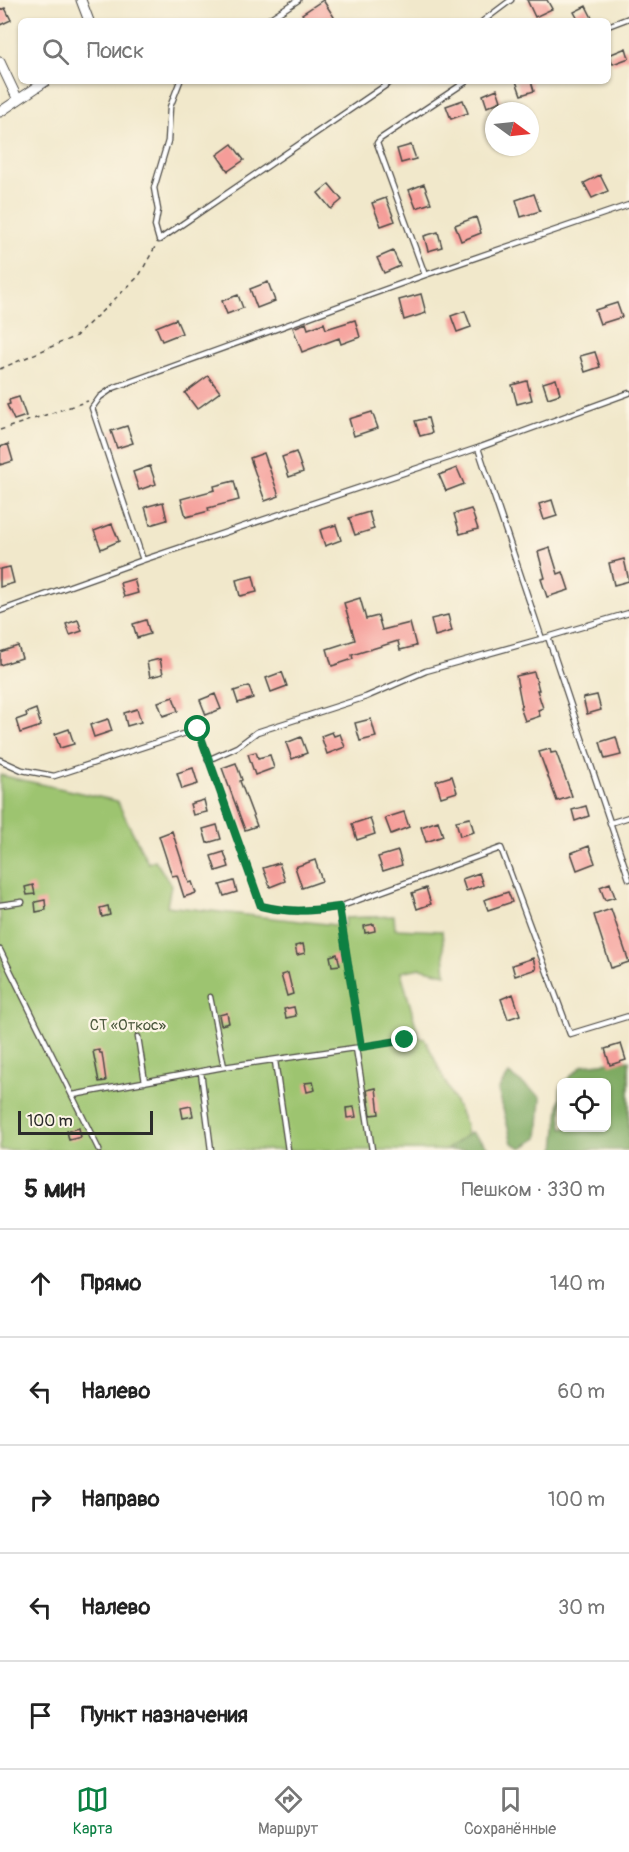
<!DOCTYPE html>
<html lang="ru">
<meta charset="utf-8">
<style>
body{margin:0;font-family:Pangolin,sans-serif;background:#f6f6f6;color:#222}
.controls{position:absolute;right:18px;bottom:18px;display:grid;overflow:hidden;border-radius:9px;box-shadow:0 2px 4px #0004}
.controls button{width:54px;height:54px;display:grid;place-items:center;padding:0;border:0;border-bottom:2px solid #e0e0e0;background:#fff;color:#222;font:30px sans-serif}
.compass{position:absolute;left:485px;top:102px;width:54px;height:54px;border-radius:50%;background:#fff;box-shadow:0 2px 4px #0004;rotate:105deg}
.scale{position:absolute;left:18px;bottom:15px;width:135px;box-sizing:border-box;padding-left:6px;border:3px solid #2b2b2b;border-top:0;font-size:16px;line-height:21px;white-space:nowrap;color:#2b2b2b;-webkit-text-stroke:4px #fcf5e5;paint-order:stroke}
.stop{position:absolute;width:18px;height:18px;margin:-14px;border:4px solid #0b8043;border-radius:50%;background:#fff}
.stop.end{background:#0b8043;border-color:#fff;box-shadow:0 2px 6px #0008}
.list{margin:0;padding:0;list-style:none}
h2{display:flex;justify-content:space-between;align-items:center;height:78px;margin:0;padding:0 24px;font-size:26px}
h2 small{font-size:20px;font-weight:400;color:#767676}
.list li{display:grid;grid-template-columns:39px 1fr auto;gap:18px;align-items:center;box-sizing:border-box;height:108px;padding:0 24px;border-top:2px solid #e0e0e0}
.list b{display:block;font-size:22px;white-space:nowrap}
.list em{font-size:20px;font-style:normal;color:#767676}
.icon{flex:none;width:33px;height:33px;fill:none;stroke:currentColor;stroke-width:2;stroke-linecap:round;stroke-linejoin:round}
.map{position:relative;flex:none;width:629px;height:1150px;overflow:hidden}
.search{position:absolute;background:#fff;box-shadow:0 2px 4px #0004;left:18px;right:18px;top:18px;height:66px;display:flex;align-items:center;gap:15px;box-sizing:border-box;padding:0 21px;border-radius:9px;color:#767676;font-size:22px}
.sheet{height:618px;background:#fff}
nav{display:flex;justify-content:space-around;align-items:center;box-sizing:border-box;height:84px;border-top:2px solid #e0e0e0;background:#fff;font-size:16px;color:#767676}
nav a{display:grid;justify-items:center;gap:3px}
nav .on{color:#0b8043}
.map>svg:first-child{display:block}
</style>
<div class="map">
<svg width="629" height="1150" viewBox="0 0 629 1150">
<rect width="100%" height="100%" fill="#fcf5e5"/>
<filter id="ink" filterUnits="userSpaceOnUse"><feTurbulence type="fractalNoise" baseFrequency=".0167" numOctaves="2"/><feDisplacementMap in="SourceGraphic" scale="12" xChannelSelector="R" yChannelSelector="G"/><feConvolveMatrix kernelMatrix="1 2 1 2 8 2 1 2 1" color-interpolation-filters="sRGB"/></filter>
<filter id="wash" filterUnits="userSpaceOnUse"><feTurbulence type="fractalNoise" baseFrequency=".008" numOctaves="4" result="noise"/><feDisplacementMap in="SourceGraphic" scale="24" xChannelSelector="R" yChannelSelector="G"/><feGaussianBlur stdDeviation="1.35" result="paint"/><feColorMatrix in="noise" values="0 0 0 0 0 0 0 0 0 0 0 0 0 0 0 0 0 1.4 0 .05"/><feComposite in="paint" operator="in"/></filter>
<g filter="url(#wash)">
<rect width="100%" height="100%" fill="#f1e8cb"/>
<!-- green -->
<path fill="#9dc46f" stroke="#64784d" stroke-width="1.5" d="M0,775L117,801L148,863L155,860L171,885L167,906L344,926L345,918L394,916L395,929L442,931L446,974L420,968L401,972L419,1037L425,1039L465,1123L469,1150H0Z"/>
<!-- forest -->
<path fill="#7eaa62" stroke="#546a46" stroke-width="1.5" d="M629,1060V1150H555L561,1085L562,1128H606V1082H564L583,1065Z
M509,1074L541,1097L538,1138L522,1148L512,1143L498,1090Z
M471,1132L491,1150H446Z"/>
<g id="blocks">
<!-- building -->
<path fill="#f59d99" d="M323,0L334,17L328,21H307L302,14Z
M527,0H547L552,9L535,17Z
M586,6L592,18L586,21H579L574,12Z
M5,8L11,20L0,25V10Z
M626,48L629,58L613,64L609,55Z
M516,81H531L534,91L521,95Z
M497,89L501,101L487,107L483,95Z
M463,100L468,113L451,119L446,106Z
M232,144L244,160L228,171L217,155Z
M411,145L416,159L401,163L397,149Z
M600,175L608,191L592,198L584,183Z
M329,184L342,200L331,209L318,193Z
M424,184L431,203L416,208L409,190Z
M534,194L540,211L521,217L516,200Z
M386,198L395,221L381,226L372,203Z
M476,217L481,233L461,241L455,225Z
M438,232L442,247L428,251L424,236Z
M393,251L400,266L384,273L377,258Z
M268,282L275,301L257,308L250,289Z
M421,294L426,313L404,320L399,300Z
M238,295L243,308L227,314L222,301Z
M617,303L622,317L600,324L595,310Z
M465,311L471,327L457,332L451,316Z
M176,319L182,333L162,341L156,327Z
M355,320L360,337L341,344L339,338L302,352L293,328L306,323L308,329L324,323L326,329Z
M595,352L600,367L585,372L580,356Z
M208,376L220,392L197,409L185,393Z
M556,379L560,394L548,398L543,383Z
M527,381L532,400L517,404L512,385Z
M19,397L26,416L14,420L7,405L10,404L9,400Z
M372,412L378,428L354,436L349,419Z
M428,418L432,433L420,436L415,421Z
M127,426L133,443L117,448L111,431Z
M8,444L13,461L0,465V447Z
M296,452L303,472L289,477L282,457Z
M264,453L279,496L265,501L250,458Z
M150,466L156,484L139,490L133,472Z
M457,468L464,484L446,491L439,475Z
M234,481L239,500L208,508L209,511L186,517L181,499L215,490L214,486Z
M552,500L557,516L544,520L539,504Z
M163,502L167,520L150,525L145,507Z
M471,509L478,529L460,534L454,514Z
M369,512L374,529L355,535L349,518Z
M112,524L119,541L101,549L94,531Z
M336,525L341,540L325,546L320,530Z
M550,548L558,574L563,572L569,590L547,597L541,579L545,578L538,552Z
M624,559L629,581L614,585L609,563Z
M10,567L14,583L0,587V569Z
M253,576L257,592L240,596L236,580Z
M134,579L138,593L124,597L120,583Z
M360,598L366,619L378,616L382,630L410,623L416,646L400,650L398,641L352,655L353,659L332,666L327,649L355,640L344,603Z
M448,615L452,631L435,636L431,619Z
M78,620L82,631L70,635L66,624Z
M146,620L150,634L137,638L133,624Z
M18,646L22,658L0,665V652Z
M160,659L163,674L150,677L147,662Z
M282,672L287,686L271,692L266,678Z
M534,672L539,690H537L543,708L538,710L540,716L525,721L520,707L522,706L516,676Z
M249,686L253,698L238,703L234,691Z
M215,694L221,709L206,715L200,700Z
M597,695L601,710L587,714L583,698Z
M173,697L178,711L163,716L158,702Z
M36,709L41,726L20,733L16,720L27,716L26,713Z
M137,709L141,722L127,726L124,713Z
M108,719L112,731L94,737L90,725Z
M371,719L376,737L360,741L355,723Z
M69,729L74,744L60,748L55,734Z
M332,732L334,736L340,734L345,747L327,754L321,736Z
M301,737L307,753L292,759L286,743Z
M616,737L621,755L605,759L600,742Z
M550,749L551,753L556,752L572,796L557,801L539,752Z
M256,752L258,758L270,755L274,768L255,775L248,754Z
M236,763L242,780L240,781L257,826L245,830L222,768Z
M193,768L198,784L182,789L177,773Z
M452,776L457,792L441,797L436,781Z
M204,800L207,812L193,815L190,804Z
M586,806L589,816L575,821L572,810Z
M404,812L409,827L391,834L385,818Z
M370,818L375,834L357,840L352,824Z
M470,818L474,832L460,836L456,821Z
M438,821L443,836L426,842L421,827Z
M217,825L221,839L207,843L203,829Z
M172,831L189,883L192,882L196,893L184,897L177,875L172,876L159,836Z
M589,846L595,863L577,870L571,853Z
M398,851L402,865L383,871L378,857Z
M224,852L229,867L216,871L211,856Z
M315,860L322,881L302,888L295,867Z
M279,863L285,881L270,887L263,868Z
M479,873L483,885L466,891L462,879Z
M234,881L237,892L224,896L220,885Z
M610,883L615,897L605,900L600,887Z
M33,885L35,894L27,895L25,887Z
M426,888L431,904L417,909L412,893Z
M508,892L512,902L488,910L484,900Z
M45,900L46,910L36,912L35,902Z
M108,906L110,915L102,917L100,908Z
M611,909L629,962L611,968L594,915Z
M374,924L375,931L365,933L364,926Z
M303,944L305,953L297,955L295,946Z
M337,954L340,965L332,966L330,956Z
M533,958L536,969L515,976L512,965Z
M288,973L293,994L287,996L281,975Z
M513,994L520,1015L508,1019L501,999Z
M294,1007L296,1016L286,1018L284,1009Z
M227,1013L229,1023L221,1025L219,1015Z
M621,1044L626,1060L610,1065L605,1049Z
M99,1050L100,1053H102L106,1081L99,1082L93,1051Z
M313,1082L315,1090L307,1092L305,1083Z
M376,1088L379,1114L371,1115L367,1090Z
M191,1106L193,1116L183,1118L181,1108Z
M354,1107L356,1117L347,1118L346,1108Z
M79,1128L81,1137L69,1140L67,1131Z"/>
</g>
</g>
<g filter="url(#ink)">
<use href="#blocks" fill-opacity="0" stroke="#494743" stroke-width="1.5"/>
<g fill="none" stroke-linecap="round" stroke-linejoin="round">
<!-- service casing -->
<g stroke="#494743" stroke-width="7">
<path id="service" d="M266,21L298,0
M483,21L511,0
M608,26L629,18
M180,81L170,107L168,141L154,188L158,210L155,226L159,240L392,81
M425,275L377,143L380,139L467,81
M478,448L542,639
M143,560L92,408L100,397L113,388L425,275L629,205
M0,611L143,560L478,448L629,393
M629,613L548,637L629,879
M0,760L22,770L54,776L198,729L261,906C291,913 309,911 339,907L361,1047L224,1067L73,1095
M208,760L237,747L257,732L366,697L426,671L548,637
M610,823L629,817
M0,905L22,902
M339,907L501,848L570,1034L629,1016
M0,950L99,1150
M210,997L224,1067
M138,1037L145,1082
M361,1047L405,1040
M356,1048L372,1150
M275,1061L288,1150
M201,1072L211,1150"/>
</g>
<!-- minor casing -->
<g stroke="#494743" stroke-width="11">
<path id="minor" d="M81,0L89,21
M0,62L18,100
M0,112L46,81"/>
</g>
<!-- path -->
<path stroke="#494743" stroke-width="1.5" stroke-dasharray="4.5 4.5" stroke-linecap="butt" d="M0,369L76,336L139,276L155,247
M0,430L88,401"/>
<!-- service -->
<use href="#service" stroke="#fff" stroke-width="4.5"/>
<!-- minor -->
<use href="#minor" stroke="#fff" stroke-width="9"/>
</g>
</g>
<g fill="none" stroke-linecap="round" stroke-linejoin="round" filter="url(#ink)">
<!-- route -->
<path stroke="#0b8043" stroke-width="8" d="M198,729L261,906C290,913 309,911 339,907L361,1047L405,1040"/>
</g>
<g text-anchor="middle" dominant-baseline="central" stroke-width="4.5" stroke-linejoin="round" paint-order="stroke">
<!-- park labels -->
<g font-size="15" fill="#4d593f" stroke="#fcf5e5">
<text x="128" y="1025">СТ «Откос»</text>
</g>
</g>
</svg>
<div class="controls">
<button><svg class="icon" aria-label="locate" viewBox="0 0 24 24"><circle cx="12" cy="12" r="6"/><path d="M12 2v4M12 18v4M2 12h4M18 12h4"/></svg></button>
</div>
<svg class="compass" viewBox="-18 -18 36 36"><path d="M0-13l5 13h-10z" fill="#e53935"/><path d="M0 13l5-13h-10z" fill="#767676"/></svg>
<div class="scale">100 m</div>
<div class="stop" style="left:198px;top:729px"></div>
<div class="stop end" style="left:405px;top:1040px"></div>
<div class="search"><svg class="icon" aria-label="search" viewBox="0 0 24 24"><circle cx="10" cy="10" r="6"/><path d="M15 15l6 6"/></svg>Поиск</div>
</div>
<section class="sheet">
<h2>5 мин<small>Пешком · 330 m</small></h2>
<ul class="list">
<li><svg class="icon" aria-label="ahead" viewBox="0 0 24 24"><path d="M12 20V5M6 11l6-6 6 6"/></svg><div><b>Прямо</b></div><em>140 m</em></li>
<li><svg class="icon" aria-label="left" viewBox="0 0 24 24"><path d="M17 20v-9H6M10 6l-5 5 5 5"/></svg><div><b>Налево</b></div><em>60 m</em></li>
<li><svg class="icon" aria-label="right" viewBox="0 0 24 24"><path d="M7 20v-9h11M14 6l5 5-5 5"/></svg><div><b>Направо</b></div><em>100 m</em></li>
<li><svg class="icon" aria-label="left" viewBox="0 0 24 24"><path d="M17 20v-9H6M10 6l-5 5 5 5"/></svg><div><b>Налево</b></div><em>30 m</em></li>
<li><svg class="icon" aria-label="arrive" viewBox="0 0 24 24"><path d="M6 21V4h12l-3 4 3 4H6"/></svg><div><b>Пункт назначения</b></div></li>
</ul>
</section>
<nav>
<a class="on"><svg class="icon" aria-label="map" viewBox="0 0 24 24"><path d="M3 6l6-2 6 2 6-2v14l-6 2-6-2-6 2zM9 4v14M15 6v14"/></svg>Карта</a>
<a><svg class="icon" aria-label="directions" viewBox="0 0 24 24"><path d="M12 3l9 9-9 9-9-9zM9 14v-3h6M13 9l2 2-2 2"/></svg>Маршрут</a>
<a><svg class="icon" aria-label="saved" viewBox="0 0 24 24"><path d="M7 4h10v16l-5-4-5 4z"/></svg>Сохранённые</a>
</nav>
